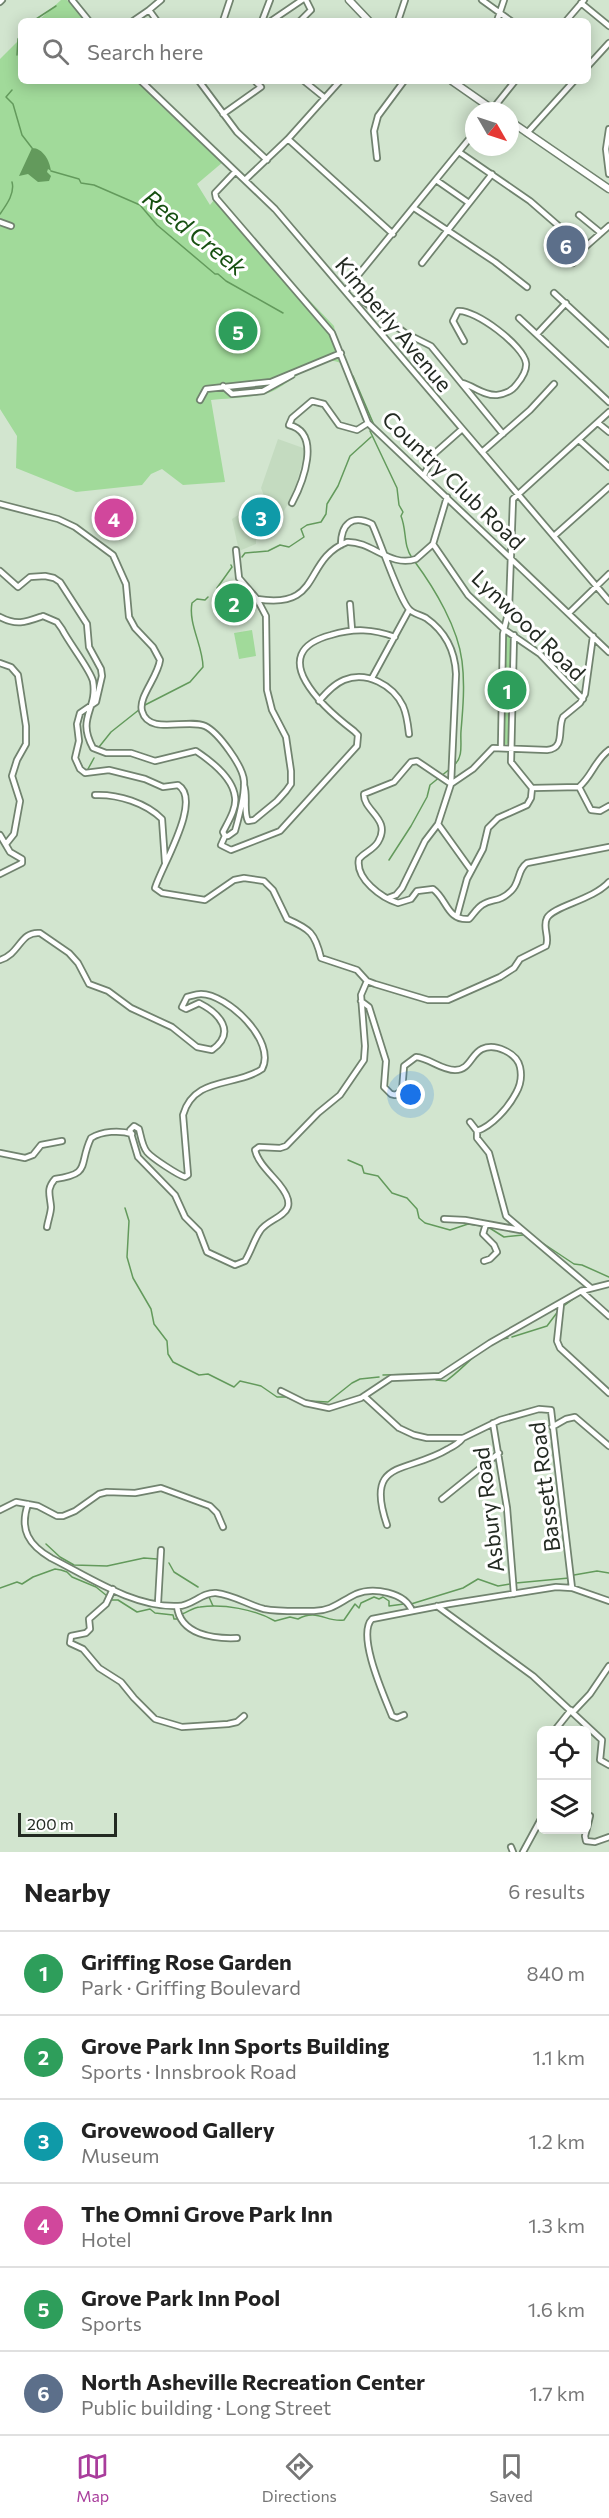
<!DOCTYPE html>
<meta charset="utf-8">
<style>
body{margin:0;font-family:Commissioner,sans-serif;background:#f6f6f6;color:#222}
.controls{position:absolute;right:18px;bottom:18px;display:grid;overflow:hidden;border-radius:9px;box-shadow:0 3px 15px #0003}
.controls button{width:54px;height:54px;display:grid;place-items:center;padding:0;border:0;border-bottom:2px solid #e0e0e0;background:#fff;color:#222;font:30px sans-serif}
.compass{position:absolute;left:465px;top:102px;width:54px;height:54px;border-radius:50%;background:#fff;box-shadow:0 3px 15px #0003;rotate:129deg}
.scale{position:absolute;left:18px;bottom:15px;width:99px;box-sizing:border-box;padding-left:6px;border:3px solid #232a22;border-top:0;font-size:16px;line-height:21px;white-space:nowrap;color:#232a22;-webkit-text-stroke:4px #fff;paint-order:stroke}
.you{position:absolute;left:411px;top:1095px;width:21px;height:21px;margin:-15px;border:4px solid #fff;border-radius:50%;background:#1a73e8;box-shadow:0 0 0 9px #1a73e833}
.badge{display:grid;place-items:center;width:39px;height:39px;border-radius:50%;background:#a93d9c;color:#fff;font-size:20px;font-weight:700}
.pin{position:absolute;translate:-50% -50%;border:3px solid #fff;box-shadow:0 2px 6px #0006}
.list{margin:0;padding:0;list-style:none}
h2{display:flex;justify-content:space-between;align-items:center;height:78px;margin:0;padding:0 24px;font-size:26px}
h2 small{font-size:20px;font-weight:400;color:#767676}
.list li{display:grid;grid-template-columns:39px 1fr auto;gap:18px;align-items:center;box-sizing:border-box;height:84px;padding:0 24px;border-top:2px solid #e0e0e0}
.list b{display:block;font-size:22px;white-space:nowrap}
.list p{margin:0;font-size:20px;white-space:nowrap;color:#767676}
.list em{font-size:20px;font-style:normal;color:#767676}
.icon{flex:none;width:33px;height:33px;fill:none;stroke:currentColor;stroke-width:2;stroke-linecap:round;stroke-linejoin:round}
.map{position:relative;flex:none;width:609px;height:1852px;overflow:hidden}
.search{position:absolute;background:#fff;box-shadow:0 3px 15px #0003;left:18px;right:18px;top:18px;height:66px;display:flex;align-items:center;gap:15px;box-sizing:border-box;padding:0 21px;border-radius:9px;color:#767676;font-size:22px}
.sheet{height:582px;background:#fff}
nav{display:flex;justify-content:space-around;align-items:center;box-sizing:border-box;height:84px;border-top:2px solid #e0e0e0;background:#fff;font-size:16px;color:#767676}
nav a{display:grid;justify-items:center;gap:3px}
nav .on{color:#a93d9c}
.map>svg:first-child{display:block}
</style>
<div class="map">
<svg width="609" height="1852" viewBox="0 0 609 1852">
<rect width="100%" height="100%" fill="#d2e5cf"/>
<!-- built -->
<path fill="#c4dbc0" d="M278,439L306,449L293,496L277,522L256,537V544L239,551L232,519L265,498L261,488Z"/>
<!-- green -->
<path fill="#a1da9a" d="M61,0H67L87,21H38Z
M21,38V81H138L158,103L223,162L197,184L210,205L214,200L334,326L341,363C319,353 292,382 273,391C258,398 229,398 211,400L225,482L183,485L162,469L151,474L142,485L76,492L16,468L17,436L0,409V59Z
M252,630L256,656L239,659L234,633Z
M508,635L511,638L509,742L506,745L502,742L504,638Z"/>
<!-- water -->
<path fill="#639a5c" d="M32,148C43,148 50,161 51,171L48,169L47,172L51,176L49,181L38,182L28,174L19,176Z"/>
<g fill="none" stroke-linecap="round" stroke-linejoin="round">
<!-- stream -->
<path stroke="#639a5c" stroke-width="1.5" d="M33,21L56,6
M17,55L18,39L21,35
M12,90L6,97L13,104L22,135L32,148
M51,171L79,179L81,183L94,185L140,205L157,225L215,274H218L226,281L283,313
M0,214C7,204 15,193 12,182
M353,376L374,425
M370,431L397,488L399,505L403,512L401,516C407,531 403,545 412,558
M242,557L245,553L268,551L280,545L289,547L304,537L301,529L307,525L321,522L326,514L327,504L338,486L350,456L371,437
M415,562C435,589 458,628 462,661C465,684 463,708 461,731C460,742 464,757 454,765
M217,588L232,567L231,565
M143,706L190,682L203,667C203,646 188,624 192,603L197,599L205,600L208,597
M99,747L111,732L140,709
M88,769L94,758
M389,860L411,826L427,797L430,785L451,768
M348,1160L362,1166L364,1173L378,1176L392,1193L407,1198L417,1209L419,1218L425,1223L450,1230L468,1224L483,1226
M125,1208L129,1221L127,1257L133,1278L151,1309L154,1324L167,1341L168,1354L173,1362L199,1375L208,1374L234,1387L240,1381L261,1386L277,1397H286L297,1401
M488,1227L504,1237L523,1235
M538,1240L574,1264L582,1265L609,1277
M586,1292L609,1286
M565,1305L580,1294
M512,1337L547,1326L559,1310
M383,1375L424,1374
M436,1380L446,1381C466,1367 483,1342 508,1338
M309,1401L328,1402L352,1383L360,1379L379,1377
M46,1544L60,1557L74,1565L107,1566L144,1558L157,1559
M169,1563L174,1572L198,1587
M574,1575L597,1571L609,1573
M516,1583L569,1578
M0,1588L17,1582L22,1584L33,1577L55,1569L61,1570L67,1572L72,1577L96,1587L112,1600H118L137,1612L150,1609L155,1613L173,1615L174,1619H178
M209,1597L213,1606
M411,1604L463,1588L478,1579L498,1586L510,1584
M182,1614C188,1612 194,1607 200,1607C224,1604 254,1609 275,1621L290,1617L298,1619C317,1608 327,1623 344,1620L355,1604L359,1608L361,1603L374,1597L379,1599L383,1597L389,1601V1606L404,1604"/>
<!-- minor casing -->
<g stroke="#71836f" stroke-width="8">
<path id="minor" d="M72,0L89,21
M482,0L511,21
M0,2L2,0
M581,3L609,26
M133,21L149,10
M157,21L149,10L161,0
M223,21L230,0
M262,21L270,0
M271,21L302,0
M300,21L311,10L306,0
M398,21L405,0
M497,21L504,0
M566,21L584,0
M588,66L609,43
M141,81L275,209L609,601
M199,81L237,132L267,160
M304,81L325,98
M491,111L515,81
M223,114L261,87L255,81
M609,129L606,149L609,174
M527,133L574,81
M288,139L393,234
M459,152L530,201L584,248
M377,158L374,131L378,116L404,81
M235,172L215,193L216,198L332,333L368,423L609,652
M245,180L288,139L340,81
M436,180L469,203
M414,208L495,262L527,287
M579,215L601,233
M0,222L11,226
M422,263L492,174
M573,263L584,248L609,226
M346,290L474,133
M554,293L609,344
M354,300L358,298L362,300L405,333L431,346L503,434
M519,318L609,402
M537,334L566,303
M462,383C474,386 484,396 497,395C505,394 513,390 517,384C522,378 527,371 526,363C524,346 475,309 458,311L453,321L464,341
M223,386L232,394L263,391L292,375
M200,400L206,389L271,382L341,353
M598,423L609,432
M579,440L609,467
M482,452L530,410L554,384
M424,475L435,453L461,430
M292,503C303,482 322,433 289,425L292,418L312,401L324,404L339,425L357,430L368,423
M0,504L58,519L75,527L113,555L126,584L129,617L135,628L153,647L160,660C158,677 138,697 142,711C149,736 187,718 205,726C218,732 243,766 244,781C245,796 239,817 235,831L228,836H225
M554,536L609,487
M433,544L468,595L505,630L540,654L583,699
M341,545C341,524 352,514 372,524C379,538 401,604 410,610C414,614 421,615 426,618C446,632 455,651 456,674L451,784
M236,550L239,578L257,599L266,616L267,690L272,710L286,737L291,771V784L286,791L277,801L254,820L248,821C243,811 248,797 244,785
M0,571L18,587L30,577L45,576L54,578L60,582L87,624L89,647L101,669L102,676L96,702L80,713L77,724L79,741L75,758L80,769L85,773L109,770L145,779L163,787L178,785C203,800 161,867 155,888L162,893L205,900L234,880L244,878L264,881L273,890L287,919C310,929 315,933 321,958L357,970L367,981L375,984L428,1000H448L500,977L514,968L520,959L546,946C550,937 542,927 547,918C553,906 593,900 609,882
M257,599C323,610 302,560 347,542C372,541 390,568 416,559L433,544L447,497
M350,604L352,630
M569,613L609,574
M0,617C17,626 26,622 43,616L57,622L62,629C69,643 90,669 93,681C98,710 76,717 93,748L106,753H131L155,761L196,751C211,761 233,778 235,797C237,808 228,822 223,832L225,836L221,845L231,850L280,831L357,746L358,735L354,731C325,709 262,653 331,635C354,628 373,629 395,637
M0,663L11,667L18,675L26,726V744L17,760L12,776L20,801L14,834L6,844
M372,678L409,610
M319,701C326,693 334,684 344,680C367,671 393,685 403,706C407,715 408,725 409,734
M501,747L503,634L509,609L513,499L609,412
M451,784L417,761L411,762L394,782L364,794C363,811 392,819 378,842C373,850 365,852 359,859C355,879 382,898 398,903L411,899L417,891L433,889C447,899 447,921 469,919C473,915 477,908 482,905C492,898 499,903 511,891C520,883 517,870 527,863L609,847
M579,787L591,810L600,811L609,806
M532,788L579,787C592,776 595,760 609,750
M95,795C118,794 146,803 162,819L165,862
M438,824L471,870
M0,835L10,852L22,859V863L0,874
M388,898L396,895L402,888L425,841L438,824L451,784L473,769L493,748L547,750C566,748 557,729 563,717L580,703L585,694L593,636
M457,916L467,879L483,849L488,828L498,818L527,805L531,798L532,788L511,762L514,635
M0,960C20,954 20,931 40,933L69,953L78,963L89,984L108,991L131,1008L172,1027L197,1047L212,1050C237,1032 219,1013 199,1003L186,1009L182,1007L187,997C191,996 197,994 201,994C227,994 277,1041 262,1069C236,1087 194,1076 183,1115L188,1175L185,1177C178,1175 152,1158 147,1152C142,1146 141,1136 139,1129L134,1126L130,1130L138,1157L175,1195L185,1217L199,1231L207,1252L235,1265L245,1261C251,1251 254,1240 260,1231C270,1215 305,1216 279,1184C271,1174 258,1163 255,1150L259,1147L280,1148L286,1146L318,1113L340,1095L364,1060L365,1046L361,995L367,981
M361,1001L369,1007L386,1061L384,1087L391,1094L395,1095L402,1091L404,1066L416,1057C429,1058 441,1070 455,1070C470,1070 471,1054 482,1049C495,1043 517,1053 520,1067C522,1076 520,1086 516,1093C508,1108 492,1126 477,1131L470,1122
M477,1131V1138L489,1153L506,1216L591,1288
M0,1153L25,1158L33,1155L41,1145L62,1141
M444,1219L465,1220L520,1230
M47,1227C48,1220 51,1213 51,1207C50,1195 46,1189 55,1179C92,1174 78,1165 91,1138C102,1131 120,1130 132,1134
M484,1261L490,1259L497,1252L494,1245L483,1234L486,1224
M581,1291L609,1316
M561,1304L557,1341L560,1348L609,1393
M281,1391L305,1403L329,1408L361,1398L391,1378L440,1376L490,1343L581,1291L609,1284
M364,1396L399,1428L414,1435L427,1438H463L500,1420L539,1409L551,1410L572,1588
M493,1423L507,1508L514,1594
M552,1427L566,1419L575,1417L609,1446
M442,1499L499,1453
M28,1504C19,1530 29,1545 51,1558C89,1577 134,1608 178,1606C192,1606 202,1592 216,1593C234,1595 248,1605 264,1609C280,1612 299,1611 314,1611C332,1611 341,1601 356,1594C373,1587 405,1592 412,1611
M0,1510L16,1502L38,1506L57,1516H63L75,1511L99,1494L107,1492L135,1493L161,1488L210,1506L217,1513L223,1527
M387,1525C364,1458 407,1474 448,1449C454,1446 459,1443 463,1438
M113,1589L106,1604L89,1619L90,1629L86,1633L71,1636L70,1643L83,1649L99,1668L121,1682L134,1698L155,1719L182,1727L228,1724L237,1722L244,1716
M158,1603L161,1550
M177,1606C180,1635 214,1639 237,1638
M437,1606L533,1676L602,1740L600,1760L609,1765
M573,1712L590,1694L609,1666
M404,1715L397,1718L392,1716C385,1698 356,1635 372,1619L449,1604L556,1587L572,1588L609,1601
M555,1730L571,1710
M542,1787V1802
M590,1816L585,1836L586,1841L595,1842L609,1837
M511,1847L513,1852
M523,1852L542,1817"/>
</g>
<!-- major casing -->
<g stroke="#71836f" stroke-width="9">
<path id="major" d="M349,0L369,21
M452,81L495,111
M510,121L609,189"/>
</g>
<!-- minor -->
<use href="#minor" stroke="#fff" stroke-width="4.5"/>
<!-- major -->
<use href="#major" stroke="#fff" stroke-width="6"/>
</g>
<g text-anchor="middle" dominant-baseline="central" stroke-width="6" stroke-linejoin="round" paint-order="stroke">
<!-- street labels -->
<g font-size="22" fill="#232a22" stroke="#fff">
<text transform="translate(394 324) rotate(50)">Kimberly Avenue</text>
<text transform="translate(454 480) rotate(44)">Country Club Road</text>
<text transform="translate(529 625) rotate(44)">Lynwood Road</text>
<text transform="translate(544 1487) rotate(-97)">Bassett Road</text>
<text transform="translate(488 1510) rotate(-97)">Asbury Road</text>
</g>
<!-- water labels -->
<g font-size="24" font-style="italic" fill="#175011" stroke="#fff">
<text transform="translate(195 232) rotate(38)">Reed Creek</text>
</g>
</g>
</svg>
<div class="controls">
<button><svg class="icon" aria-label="locate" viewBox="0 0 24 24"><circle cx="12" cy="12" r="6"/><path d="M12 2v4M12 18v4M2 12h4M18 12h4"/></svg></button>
<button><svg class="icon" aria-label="layers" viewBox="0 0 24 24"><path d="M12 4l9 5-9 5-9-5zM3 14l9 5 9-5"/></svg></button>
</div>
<svg class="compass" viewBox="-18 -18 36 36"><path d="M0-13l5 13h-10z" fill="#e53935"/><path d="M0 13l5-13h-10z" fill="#767676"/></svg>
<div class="scale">200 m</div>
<div class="you"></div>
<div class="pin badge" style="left:507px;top:690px;background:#2e9e5b">1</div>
<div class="pin badge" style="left:234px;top:603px;background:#2e9e5b">2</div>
<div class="pin badge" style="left:261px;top:517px;background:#0f9aa8">3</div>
<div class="pin badge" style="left:114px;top:518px;background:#d1479c">4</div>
<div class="pin badge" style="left:238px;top:331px;background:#2e9e5b">5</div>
<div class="pin badge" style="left:566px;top:245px;background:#5c6f8a">6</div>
<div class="search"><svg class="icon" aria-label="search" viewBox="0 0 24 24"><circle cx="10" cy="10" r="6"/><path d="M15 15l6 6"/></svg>Search here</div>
</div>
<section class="sheet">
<h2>Nearby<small>6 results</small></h2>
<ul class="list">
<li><span class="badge" style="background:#2e9e5b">1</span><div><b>Griffing Rose Garden</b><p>Park · Griffing Boulevard</p></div><em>840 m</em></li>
<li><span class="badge" style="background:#2e9e5b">2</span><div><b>Grove Park Inn Sports Building</b><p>Sports · Innsbrook Road</p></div><em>1.1 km</em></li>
<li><span class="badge" style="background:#0f9aa8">3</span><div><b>Grovewood Gallery</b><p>Museum</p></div><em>1.2 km</em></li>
<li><span class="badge" style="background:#d1479c">4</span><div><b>The Omni Grove Park Inn</b><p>Hotel</p></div><em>1.3 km</em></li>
<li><span class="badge" style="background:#2e9e5b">5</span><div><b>Grove Park Inn Pool</b><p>Sports</p></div><em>1.6 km</em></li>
<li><span class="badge" style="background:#5c6f8a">6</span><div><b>North Asheville Recreation Center</b><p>Public building · Long Street</p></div><em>1.7 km</em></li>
</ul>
</section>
<nav>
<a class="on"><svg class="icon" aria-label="map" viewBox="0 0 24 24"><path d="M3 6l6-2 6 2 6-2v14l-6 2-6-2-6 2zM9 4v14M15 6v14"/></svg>Map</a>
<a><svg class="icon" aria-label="directions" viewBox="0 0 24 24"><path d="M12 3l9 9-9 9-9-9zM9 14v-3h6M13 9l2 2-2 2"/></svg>Directions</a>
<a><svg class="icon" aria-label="saved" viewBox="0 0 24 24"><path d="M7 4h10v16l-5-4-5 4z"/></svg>Saved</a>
</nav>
